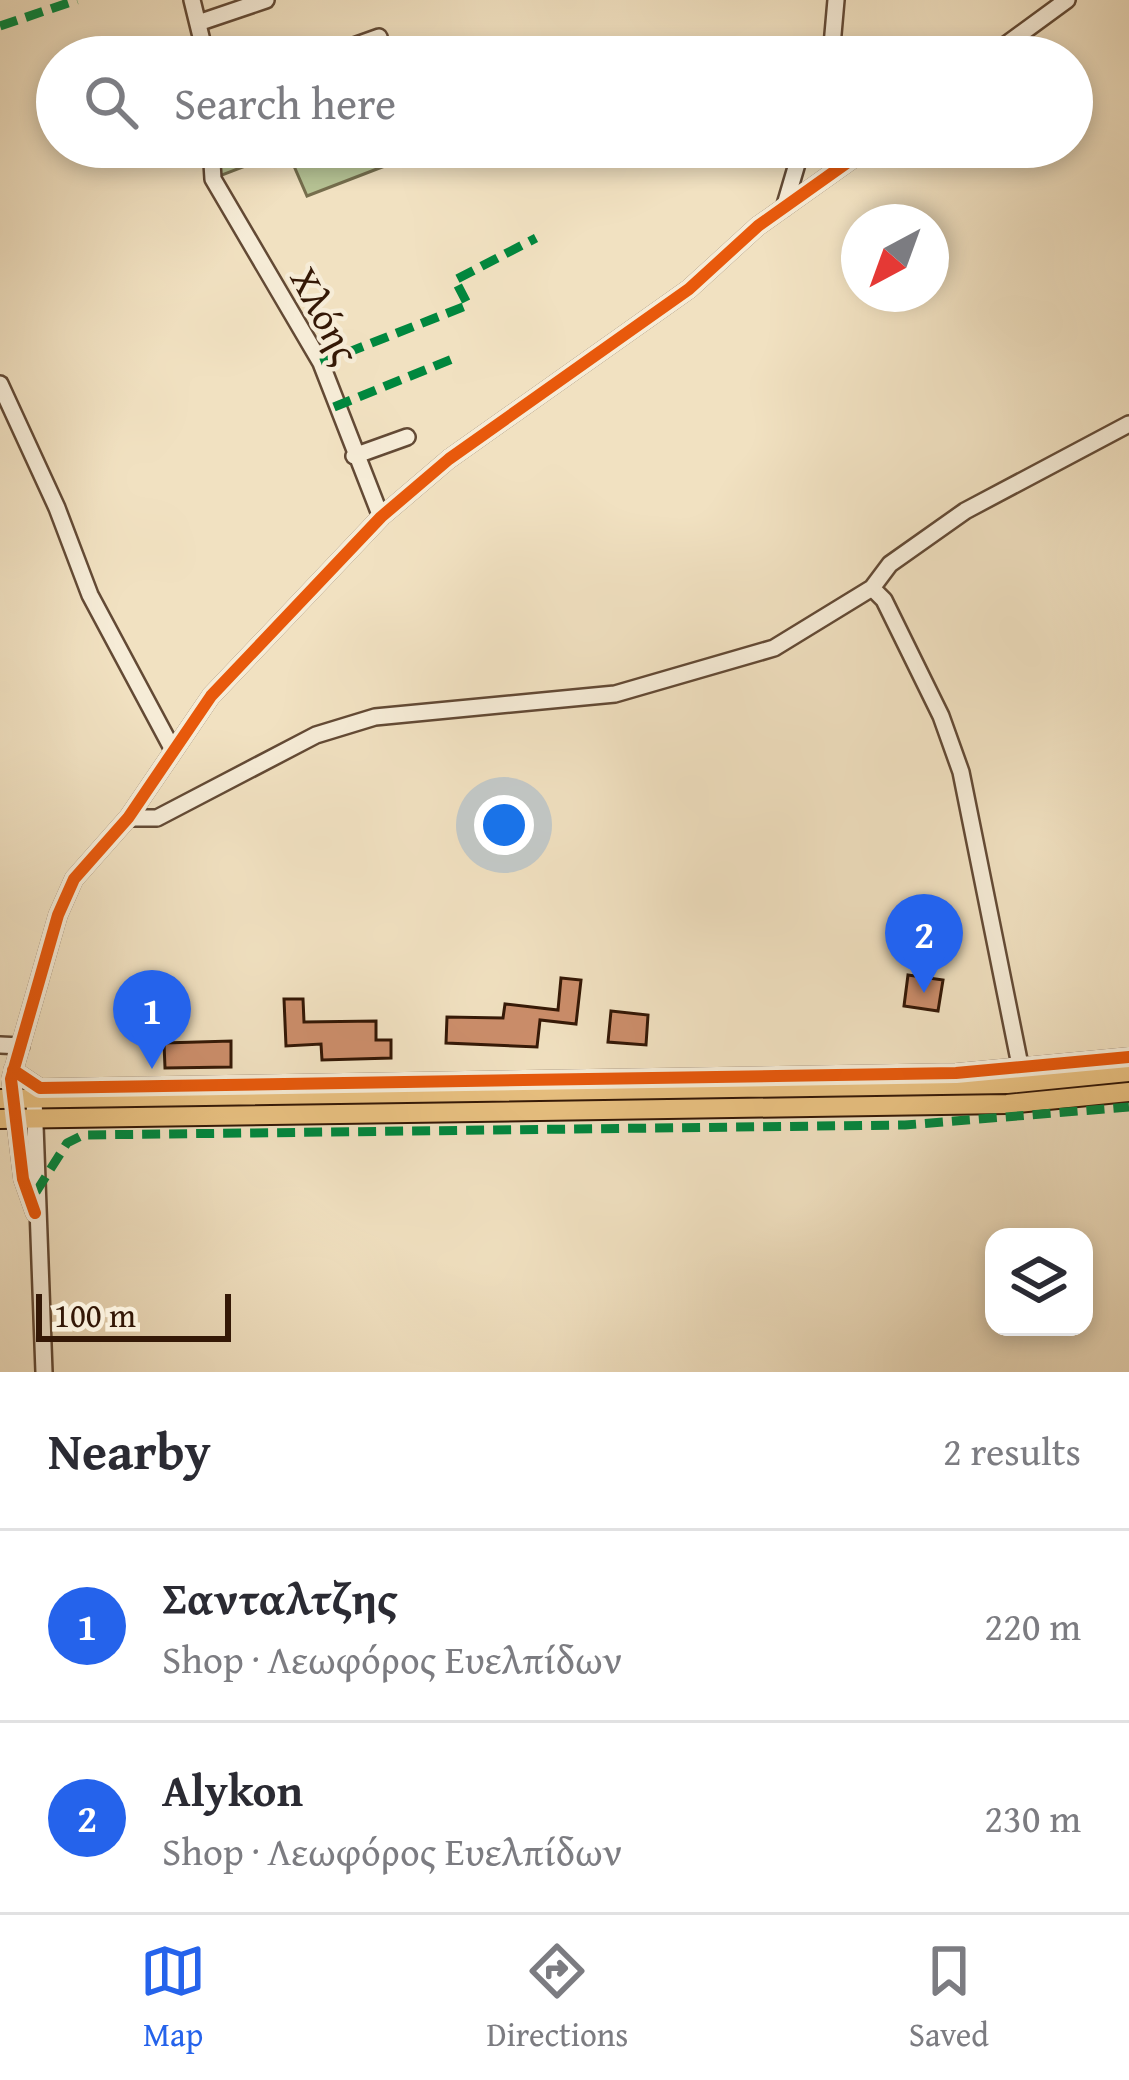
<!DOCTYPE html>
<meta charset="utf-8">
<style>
body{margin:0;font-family:"Gentium Book Plus",serif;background:#f7f7f7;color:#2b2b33}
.controls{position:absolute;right:36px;bottom:36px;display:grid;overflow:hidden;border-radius:24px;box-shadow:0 6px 18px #0003}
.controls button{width:108px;height:108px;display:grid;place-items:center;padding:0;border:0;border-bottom:3px solid #e1e1e2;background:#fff;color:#2b2b33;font:60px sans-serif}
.compass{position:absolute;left:841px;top:204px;width:108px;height:108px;border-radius:50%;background:#fff;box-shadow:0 6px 18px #0003;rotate:221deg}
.scale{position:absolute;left:36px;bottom:30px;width:195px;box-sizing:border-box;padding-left:12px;border:6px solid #341806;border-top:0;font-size:33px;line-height:42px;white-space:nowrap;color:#341806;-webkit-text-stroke:9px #f6ecd7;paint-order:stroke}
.you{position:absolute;left:504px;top:825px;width:42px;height:42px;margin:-30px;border:9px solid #fff;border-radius:50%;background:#1a73e8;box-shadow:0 0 0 18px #1a73e833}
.badge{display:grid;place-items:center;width:78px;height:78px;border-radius:50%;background:#2563eb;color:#fff;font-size:39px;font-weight:700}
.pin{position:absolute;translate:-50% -99px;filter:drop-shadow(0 3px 6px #0008)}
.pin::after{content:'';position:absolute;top:63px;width:42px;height:36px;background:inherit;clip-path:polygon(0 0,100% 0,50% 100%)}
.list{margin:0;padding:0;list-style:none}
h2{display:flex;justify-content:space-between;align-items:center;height:156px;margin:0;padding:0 48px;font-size:51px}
h2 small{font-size:39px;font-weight:400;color:#7c7c81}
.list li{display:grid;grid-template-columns:78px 1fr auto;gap:36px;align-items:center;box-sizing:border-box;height:192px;padding:0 48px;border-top:3px solid #e1e1e2}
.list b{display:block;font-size:45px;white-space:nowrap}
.list p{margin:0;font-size:39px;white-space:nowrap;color:#7c7c81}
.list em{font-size:39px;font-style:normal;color:#7c7c81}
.icon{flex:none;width:66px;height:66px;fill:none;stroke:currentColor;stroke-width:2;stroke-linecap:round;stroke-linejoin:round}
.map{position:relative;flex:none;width:1129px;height:1372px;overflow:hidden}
.search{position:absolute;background:#fff;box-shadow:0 6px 18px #0003;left:36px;right:36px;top:36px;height:132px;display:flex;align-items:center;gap:30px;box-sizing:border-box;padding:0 42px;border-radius:66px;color:#7c7c81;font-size:45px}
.sheet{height:540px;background:#fff}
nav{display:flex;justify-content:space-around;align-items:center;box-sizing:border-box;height:168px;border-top:3px solid #e1e1e2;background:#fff;font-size:33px;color:#7c7c81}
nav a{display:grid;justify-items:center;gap:6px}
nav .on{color:#2563eb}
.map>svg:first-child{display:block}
</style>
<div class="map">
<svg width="1129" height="1372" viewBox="0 0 1129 1372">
<rect width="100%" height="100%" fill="#f1e1c1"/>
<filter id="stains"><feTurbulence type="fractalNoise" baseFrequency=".00167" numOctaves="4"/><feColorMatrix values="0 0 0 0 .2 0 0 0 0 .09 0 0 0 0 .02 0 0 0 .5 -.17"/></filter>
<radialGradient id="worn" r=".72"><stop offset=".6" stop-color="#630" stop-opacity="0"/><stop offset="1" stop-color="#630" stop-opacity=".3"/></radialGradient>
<!-- green -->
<path fill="#b7c394" stroke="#766e4d" stroke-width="3" d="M214,147H434L307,196L287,150L217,177Z"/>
<!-- building -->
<path fill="#cc8e6b" stroke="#341806" stroke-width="3" d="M908,975L943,980L938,1011L904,1006Z
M561,978L581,980L576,1024L540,1020L537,1047L446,1043L447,1017L503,1018L505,1004L558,1010Z
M284,999H303L304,1022L376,1021V1040H391V1058L322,1060L321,1044L286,1046Z
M611,1011L648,1015L646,1045L608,1042Z
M231,1041V1067L165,1068L164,1043Z"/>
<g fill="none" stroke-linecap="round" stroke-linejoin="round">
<!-- minor casing -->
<g stroke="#634a35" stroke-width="20">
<path id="minor" d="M192,0L206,57
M198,23L266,0
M323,57L379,37
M831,57L836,0
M989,57L1067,0
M211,147L213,179L321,363L381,517
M784,208L802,147
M0,384L57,508L90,595L173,750
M354,456L407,437
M872,588L884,600L941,716L961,772L1021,1070
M128,818H157L316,735L375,717L615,694L774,648L872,588L890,564L965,511L1129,424
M0,1045L21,1046
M13,1070L40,1088L956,1073L1129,1057
M34,1098L44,1372
M35,1213L23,1179L11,1079L58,915L74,879L128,818L211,696L381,517L449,459L689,289L758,226L869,147"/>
</g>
<!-- major casing -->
<g stroke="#341806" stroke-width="22">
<path id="major" d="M0,1099L1007,1084L1129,1072
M0,1119L1007,1104L1129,1092"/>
</g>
<!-- minor -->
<use href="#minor" stroke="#f6ecd7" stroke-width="15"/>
<!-- major -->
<use href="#major" stroke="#e8c080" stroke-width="18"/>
<!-- quiet -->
<path stroke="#00873e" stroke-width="9" stroke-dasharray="18 9" stroke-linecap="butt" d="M0,26L77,0
M321,363L468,305L455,280L536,238
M334,407L457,357
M36,1192L67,1143L83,1135L905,1125L1129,1107"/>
<!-- cycleway casing -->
<g stroke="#f6ecd7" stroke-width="20">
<path id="cycleway" d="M13,1070L40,1088L956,1073L1129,1057
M35,1213L23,1179L11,1079L58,915L74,879L128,818L211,696L381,517L449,459L689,289L758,226L869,147"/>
</g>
<!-- cycleway -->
<use href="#cycleway" stroke="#e8590c" stroke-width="12"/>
</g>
<g text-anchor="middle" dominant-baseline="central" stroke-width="9" stroke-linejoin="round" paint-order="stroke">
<!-- street labels -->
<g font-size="39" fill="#341806" stroke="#f6ecd7">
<text transform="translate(326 315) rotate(62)">Χλόης</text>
</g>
</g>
<rect width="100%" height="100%" filter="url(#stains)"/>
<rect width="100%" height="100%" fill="url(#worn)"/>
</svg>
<div class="controls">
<button><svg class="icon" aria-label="layers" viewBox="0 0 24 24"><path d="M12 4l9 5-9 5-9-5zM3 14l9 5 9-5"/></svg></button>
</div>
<svg class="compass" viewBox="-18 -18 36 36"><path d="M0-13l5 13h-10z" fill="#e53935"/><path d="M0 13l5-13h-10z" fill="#7c7c81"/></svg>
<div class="scale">100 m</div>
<div class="you"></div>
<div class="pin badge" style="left:152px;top:1069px">1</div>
<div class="pin badge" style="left:924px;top:993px">2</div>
<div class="search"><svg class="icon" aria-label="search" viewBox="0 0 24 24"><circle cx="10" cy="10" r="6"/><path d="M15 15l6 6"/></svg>Search here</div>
</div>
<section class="sheet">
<h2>Nearby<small>2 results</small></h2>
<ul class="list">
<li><span class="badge">1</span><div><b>Σανταλτζης</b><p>Shop · Λεωφόρος Ευελπίδων</p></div><em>220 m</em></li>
<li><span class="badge">2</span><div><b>Alykon</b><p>Shop · Λεωφόρος Ευελπίδων</p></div><em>230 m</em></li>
</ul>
</section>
<nav>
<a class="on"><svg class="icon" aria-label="map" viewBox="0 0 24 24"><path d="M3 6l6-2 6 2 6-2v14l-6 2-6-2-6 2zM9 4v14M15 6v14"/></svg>Map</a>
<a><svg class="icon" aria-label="directions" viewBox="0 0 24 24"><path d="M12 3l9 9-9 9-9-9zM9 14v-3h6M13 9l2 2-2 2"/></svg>Directions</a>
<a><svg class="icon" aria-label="saved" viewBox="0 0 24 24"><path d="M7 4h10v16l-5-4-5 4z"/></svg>Saved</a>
</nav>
